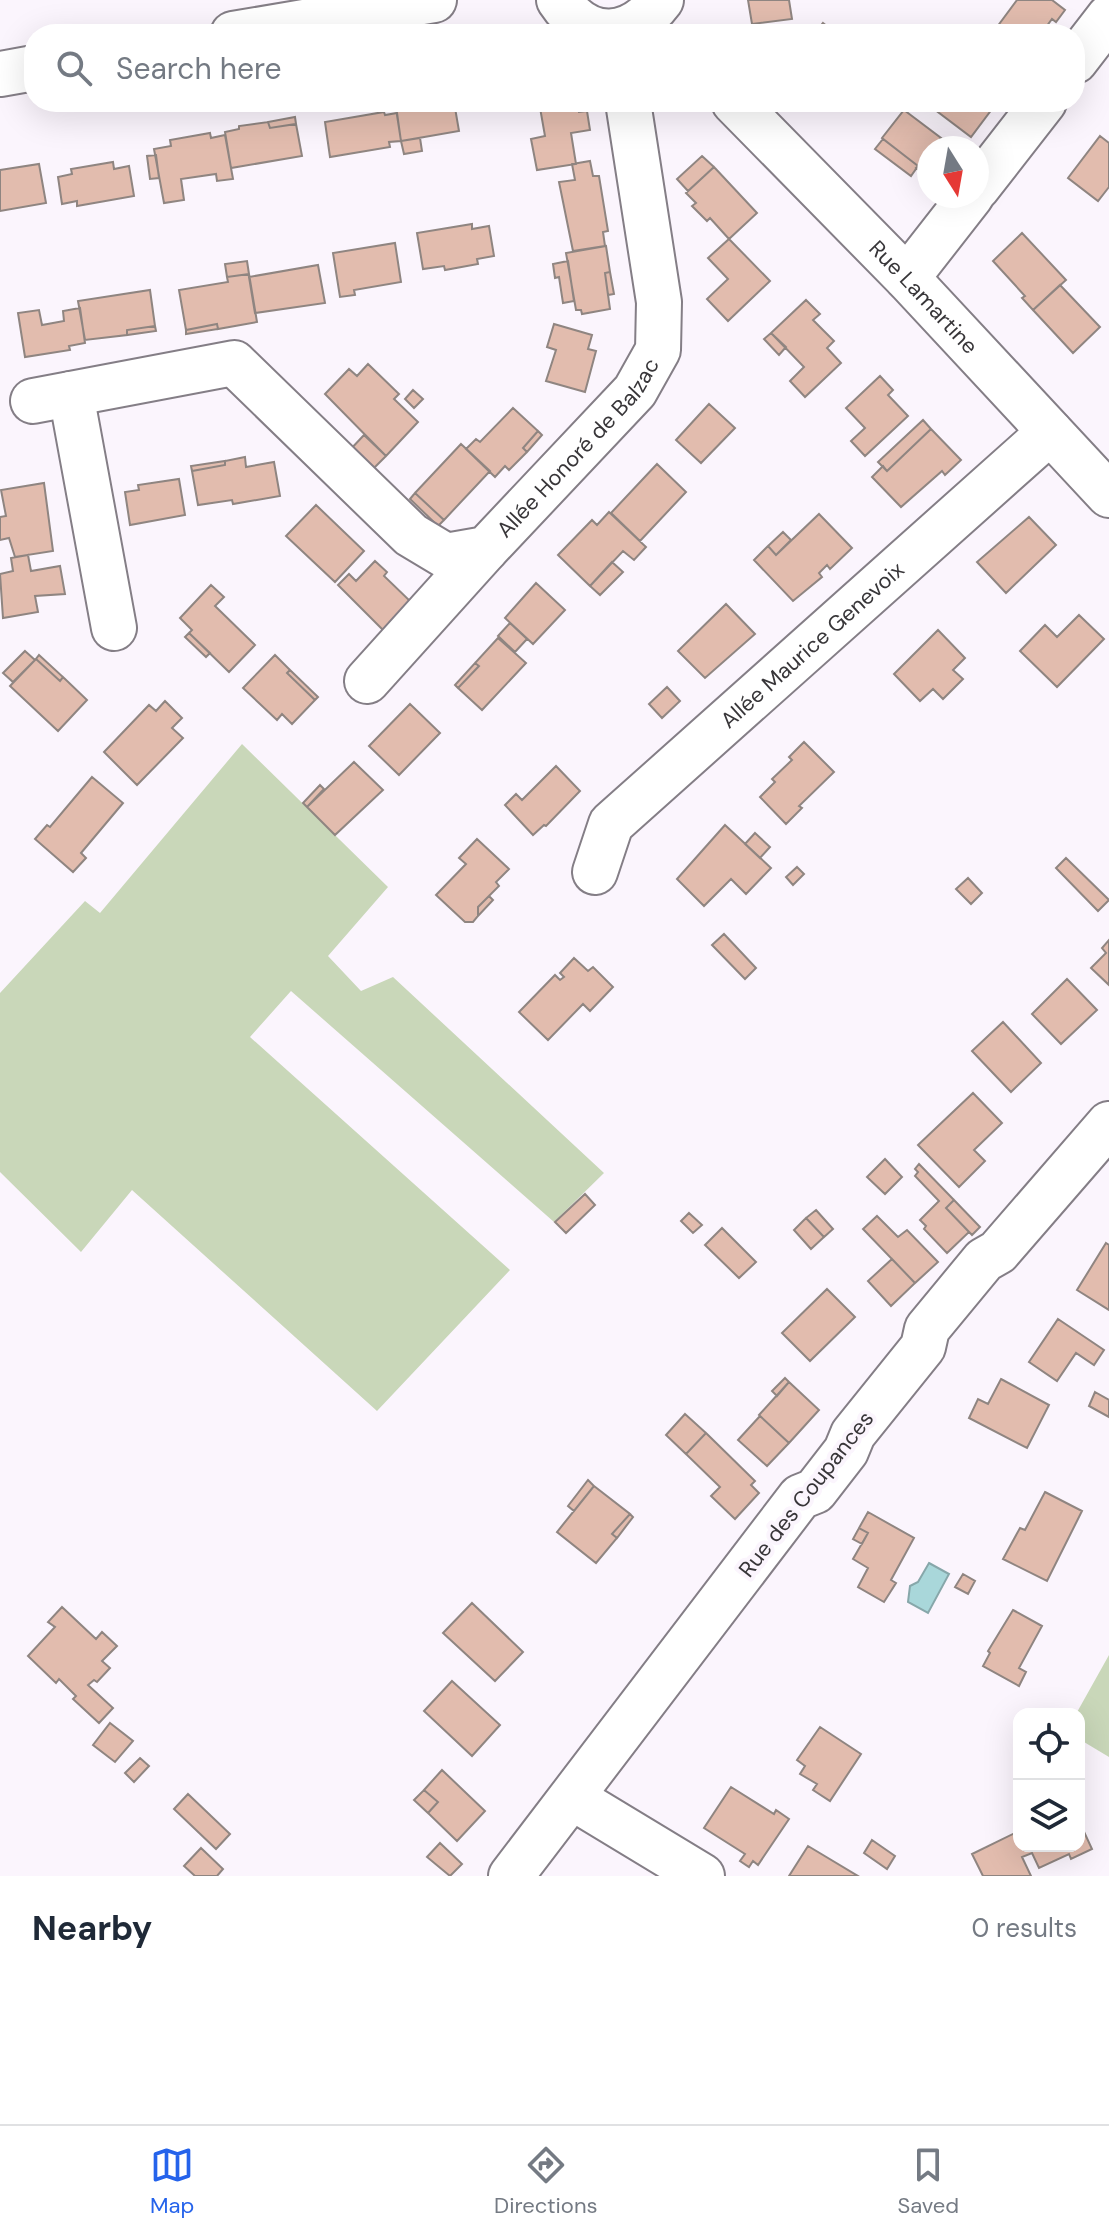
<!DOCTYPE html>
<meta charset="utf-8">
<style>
body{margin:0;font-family:"DM Sans",sans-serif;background:#f2f2f3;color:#1f2937}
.controls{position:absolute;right:24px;bottom:24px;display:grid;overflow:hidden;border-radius:16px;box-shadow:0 8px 32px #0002}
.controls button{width:72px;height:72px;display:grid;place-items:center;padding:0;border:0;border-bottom:2px solid #e0e1e3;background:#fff;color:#1f2937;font:40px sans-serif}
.compass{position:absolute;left:917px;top:136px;width:72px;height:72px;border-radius:50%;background:#fff;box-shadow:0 8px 32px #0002;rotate:169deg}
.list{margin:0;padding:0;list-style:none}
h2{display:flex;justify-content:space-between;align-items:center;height:104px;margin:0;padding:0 32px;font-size:34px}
h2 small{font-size:26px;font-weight:400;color:#747a83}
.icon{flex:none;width:44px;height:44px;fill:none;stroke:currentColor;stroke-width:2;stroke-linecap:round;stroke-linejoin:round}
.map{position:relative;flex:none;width:1109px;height:1876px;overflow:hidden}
.search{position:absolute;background:#fff;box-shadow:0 8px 32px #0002;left:24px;right:24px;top:24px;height:88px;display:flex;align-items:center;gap:20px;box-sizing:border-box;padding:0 28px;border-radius:32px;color:#747a83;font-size:30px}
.sheet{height:248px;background:#fff}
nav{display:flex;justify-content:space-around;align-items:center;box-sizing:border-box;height:112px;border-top:2px solid #e0e1e3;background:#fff;font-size:22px;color:#747a83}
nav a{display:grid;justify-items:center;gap:4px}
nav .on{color:#2563eb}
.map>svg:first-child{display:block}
</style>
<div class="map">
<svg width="1109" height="1876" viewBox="0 0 1109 1876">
<rect width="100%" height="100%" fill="#fbf5fd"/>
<!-- green -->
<path fill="#c9d7b9" d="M242,744L388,887L328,956L361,991L393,977L604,1173L554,1222L291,991L250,1037L510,1270L377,1411L132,1190L81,1252L0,1172V993L85,901L100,913Z
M1109,1655V1757L1079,1739V1714H1076Z"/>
<!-- water -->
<path fill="#a9d7da" stroke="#87a7aa" stroke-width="2" d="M929,1563L949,1574L928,1613L908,1602L910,1586L918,1582Z"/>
<!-- building -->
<path fill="#e2bcae" stroke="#8f8581" stroke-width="2" d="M748,0H789L792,19L752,24Z
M1017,0H1052L1065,10L1056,22L1052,19L1041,34H1007L997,27Z
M823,23L837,34H814Z
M395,102H454L459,131L401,141Z
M539,102H578L579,112L587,111L590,130L571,133L576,164L537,170L531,139L545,136Z
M933,102H994L995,105L971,137L930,106Z
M904,110L941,138L935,145L940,148H929V178L916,168L918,166L882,138Z
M384,112L385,115L397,113L401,141L389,142L390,147L330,157L325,122Z
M295,117L296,124L270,128L268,122Z
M268,122L270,128L296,124L302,156L231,168L225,132L239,129V126Z
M210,133L211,138L225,135L233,179L217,181L216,174L181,179L184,200L164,203L154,149L171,146L170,140Z
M1100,136L1109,143V187L1098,201L1068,178Z
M420,138L422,151L404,154L401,141Z
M883,139L918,166L911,176L875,149Z
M156,155L159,178L150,179L147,156Z
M702,156L714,167L688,191L677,179Z
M590,161L593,176H599L608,231L603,232L605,246L573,251L559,182L575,180L572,164Z
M113,162L114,169L129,166L134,196L77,206V201L62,204L58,177L72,174L71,169Z
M39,164L46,203L0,211V170Z
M714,167L757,213L729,239L710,218L707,221L692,206L696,203L686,193Z
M472,224V229L489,226L494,256L477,259L478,264L445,270L444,266L423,269L417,233Z
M1022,233L1066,280L1033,310L1022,298L1025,296L993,261Z
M729,239L770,281L728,321L707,299L728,279L708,258Z
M395,243L401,282L354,290L355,295L340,297L333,253Z
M606,246L610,272L605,273L610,309L582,314L581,310H576L566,253Z
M247,261L249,274L227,277L225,264Z
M568,261L574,301L563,303L559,277L555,278L553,264Z
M318,265L325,303L255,313L249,277Z
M610,272L614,294L608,295L605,273Z
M249,274L257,322L218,329L217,324L186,330L179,290L228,282L227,277Z
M1060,285L1100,327L1073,353L1033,310Z
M150,290L155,326L127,330V335L85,340L78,301Z
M806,300L820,314L813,320L834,341L827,348L841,363L805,397L790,381L804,367L771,333Z
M80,308L85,343L69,346L70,350L25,357L18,313L39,310L42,325L64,321L63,311Z
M217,324L218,329L186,334V330Z
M554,324L592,335L588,349L596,351L585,392L546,381L556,350L547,347Z
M155,326L156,331L127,335V330Z
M771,333L786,347L779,355L764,339Z
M368,364L399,394L394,399L418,422L386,456L325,394L349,369L357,376Z
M880,376L893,390L888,395L908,416L865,456L851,441L865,428L846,408Z
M413,390L423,399L414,408L405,399Z
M709,404L735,428L701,463L676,440Z
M513,408L538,431L523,448L527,452L509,470L505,466L495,477L466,449L476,439L480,442Z
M923,420L931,429L887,471L878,462Z
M931,429L961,460L945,475L942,471L901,507L872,477L883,466L887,471Z
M538,431L542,435L527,452L523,448Z
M364,435L386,456L369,473L348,452Z
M461,444L490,471L444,520L415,493Z
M245,457L246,467L274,462L280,496L233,504L232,500L198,505L192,471L225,465V461Z
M225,461V465L192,471L191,466Z
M657,464L686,492L640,541L611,513Z
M179,479L185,515L130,525L125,492L139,490L138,485Z
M44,483L53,551L15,557L9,538L0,540V517L6,516L1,490Z
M415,493L444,520L438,526L410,499Z
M316,505L364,551L335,582L286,536Z
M609,512L646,547L634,560L623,551L590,586L558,555L592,520L597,525Z
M819,514L852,548L830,569L827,565L819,573L822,577L793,601L754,560L768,546L776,555Z
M1029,517L1056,545L1006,593L977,562Z
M783,532L791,540L776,555L768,546Z
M28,555L31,571L60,566L65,594L35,596L38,612L3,618L0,574L13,571L11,558Z
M375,561L387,572L384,576L411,602L384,631L338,585L349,574L356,581Z
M612,562L623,572L600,595L590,586Z
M536,583L565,610L533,644L505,618Z
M211,585L224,597L215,606L255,645L229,672L189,633L192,630L180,618Z
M726,604L755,634L705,678L678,651Z
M1079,615L1104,639L1057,687L1020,651L1045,625L1057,637Z
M510,623L527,639L515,652L498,636Z
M938,630L965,658L953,670L963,679L943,699L933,689L920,701L894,674Z
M189,633L210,653L206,657L185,637Z
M498,638L526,663L482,710L458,688L479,666L475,663Z
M25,651L35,660L13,682L3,673Z
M39,655L63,677L60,681L36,659Z
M275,655L290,670L287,673L315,700L292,724L282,714L277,720L243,688Z
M36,659L60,681L63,677L87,700L58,731L10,686Z
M475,663L479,666L458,688L455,685Z
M290,670L318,697L315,700L287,673Z
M667,687L680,701L662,718L649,704Z
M165,701L182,718L172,728L183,738L137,785L104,752L149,705L156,711Z
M410,704L440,733L399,775L369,746Z
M804,742L834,772L799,806L802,808L786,824L760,797L775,782L772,779L792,760L789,757Z
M354,762L383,790L335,835L307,807Z
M556,766L580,791L546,826L544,825L533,835L505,805L516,794L522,800Z
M92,777L123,803L81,853L86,858L73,872L35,839L47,825L50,827Z
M320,785L324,789L307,807L303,803Z
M725,825L771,868L746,894L731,879L704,906L677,879Z
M755,833L770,847L760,858L745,844Z
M477,839L509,869L496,882L499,886L478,907V916L473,922H465L436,895L466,864L459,858Z
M1066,858L1109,900L1098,911L1056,868Z
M797,867L804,874L793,885L786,877Z
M968,878L982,893L971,904L956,889Z
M489,896L493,900L478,916V907Z
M724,934L756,968L745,979L712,945Z
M1109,940V985L1091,968L1106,953L1102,948Z
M574,958L588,971L593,967L613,987L590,1011L583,1004L548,1040L519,1012L555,975L560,980L564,977L560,973Z
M1067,979L1097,1010L1061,1044L1032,1014Z
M1003,1022L1041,1063L1011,1092L972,1051Z
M973,1093L1002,1123L974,1150L985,1161L959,1187L918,1145Z
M885,1159L902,1177L885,1194L867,1177Z
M919,1164L954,1200L946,1208L969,1232L947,1253L924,1229L926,1226L920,1220L939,1201L915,1176L918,1172L915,1169Z
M585,1194L595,1205L566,1233L555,1222Z
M954,1200L980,1227L972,1235L946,1208Z
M816,1210L833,1229L824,1237L806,1218Z
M689,1213L702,1225L693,1233L681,1221Z
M877,1216L898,1237L907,1230L938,1262L915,1283L863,1229Z
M806,1218L824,1237L811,1249L794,1230Z
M722,1228L756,1262L739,1278L705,1245Z
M1106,1243L1109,1245V1310L1077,1290Z
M892,1259L915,1283L891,1306L868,1281Z
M827,1289L855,1317L810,1361L782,1333Z
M1058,1319L1104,1350L1094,1365L1076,1353L1057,1381L1029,1362Z
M785,1378L789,1382L777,1396L772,1391Z
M1001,1379L1049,1405L1027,1448L969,1418L978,1399L988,1404Z
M789,1382L819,1410L789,1443L759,1415Z
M1095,1392L1109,1400V1417L1089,1406Z
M685,1414L706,1433L686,1454L666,1435Z
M760,1416L789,1443L767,1466L738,1440Z
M706,1433L755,1481L751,1485L759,1493L735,1519L711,1496L720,1487L686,1454Z
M588,1480L594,1486L574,1511L568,1506Z
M594,1486L630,1514L612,1534L617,1538L596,1563L557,1532Z
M1045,1492L1082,1511L1047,1581L1003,1559L1020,1528L1025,1530Z
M868,1512L914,1538L891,1580L896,1583L884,1602L858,1587L868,1568L853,1559L868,1533L859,1528Z
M630,1514L633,1517L617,1538L612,1534Z
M859,1528L868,1533L862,1544L853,1539Z
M963,1574L975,1581L968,1594L955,1587Z
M472,1603L523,1652L495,1681L443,1633Z
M62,1607L96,1639L102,1632L117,1646L102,1661L110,1668L97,1682L94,1680L88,1685L113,1708L99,1723L73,1699L76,1696L59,1679L56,1683L28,1656L55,1627L48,1622Z
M1013,1610L1042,1626L1019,1668L1026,1672L1019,1686L983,1666L990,1653L988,1651Z
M452,1681L500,1725L472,1756L424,1711Z
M110,1723L133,1741L115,1762L93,1745Z
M820,1727L861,1754L830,1801L813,1790L817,1784L800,1774L805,1766L797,1760Z
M140,1758L149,1766L134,1782L125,1773Z
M442,1770L485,1811L457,1841L428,1813L438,1802L424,1790Z
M731,1787L774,1814L776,1810L789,1819L758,1865L753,1861L749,1867L740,1861L745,1854L704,1828Z
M424,1790L438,1802L428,1813L414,1800Z
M188,1794L230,1834L216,1849L174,1809Z
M1079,1821L1092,1849L1071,1859L1069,1854L1039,1868L1032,1853L1022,1857L1031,1876H983L972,1854L1019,1831V1846H1079Z
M872,1840L895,1856L887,1869L864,1853Z
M440,1843L462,1864L450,1876L427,1857Z
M808,1846L858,1876H789Z
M201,1848L223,1869L217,1876H195L184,1866Z"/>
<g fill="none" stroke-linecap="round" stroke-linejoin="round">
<!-- minor casing -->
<g stroke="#847e86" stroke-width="48">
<g id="minor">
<path d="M559,0C588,44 631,40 661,0"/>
<path d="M233,34L434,0"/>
<path d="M1075,61L1109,17"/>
<path d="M0,74L34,68"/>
<path id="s1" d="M734,102L907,278L1109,495"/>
<path d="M977,188L1044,102"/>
<path d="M907,278L971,196"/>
<path d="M71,394L114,628"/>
<path id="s2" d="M33,401L234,363L411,535L446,556L486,549L635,391L658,350L659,302L628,102"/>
<path d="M367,681L486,549"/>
<path id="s3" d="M595,872L611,824L1050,432"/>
<path d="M573,1798L702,1876"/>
<path d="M511,1876L800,1497L815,1491L846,1451L853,1434L923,1347L927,1329L984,1260L998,1252L1109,1124"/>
</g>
</g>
<!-- minor -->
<use href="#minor" stroke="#fff" stroke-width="44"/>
</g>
<g text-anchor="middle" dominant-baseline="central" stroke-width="8" stroke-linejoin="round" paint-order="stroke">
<!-- street labels -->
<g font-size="22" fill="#383639" stroke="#fbf5fd">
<text stroke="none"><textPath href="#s1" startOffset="272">Rue Lamartine</textPath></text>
<text stroke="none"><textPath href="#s2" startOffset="670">Allée Honoré de Balzac</textPath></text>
<text stroke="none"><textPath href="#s3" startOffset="320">Allée Maurice Genevoix</textPath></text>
<text transform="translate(806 1494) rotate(-52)">Rue des Coupances</text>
</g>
</g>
</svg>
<div class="controls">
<button><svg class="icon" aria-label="locate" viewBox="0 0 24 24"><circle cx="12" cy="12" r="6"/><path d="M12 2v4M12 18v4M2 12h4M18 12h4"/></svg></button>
<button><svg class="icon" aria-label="layers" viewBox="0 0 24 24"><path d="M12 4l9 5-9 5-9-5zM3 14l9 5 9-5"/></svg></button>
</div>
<svg class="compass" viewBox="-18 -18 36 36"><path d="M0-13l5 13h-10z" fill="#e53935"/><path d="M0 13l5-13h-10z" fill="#747a83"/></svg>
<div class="search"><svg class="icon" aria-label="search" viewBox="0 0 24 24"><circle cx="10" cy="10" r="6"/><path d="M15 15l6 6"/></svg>Search here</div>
</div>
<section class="sheet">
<h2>Nearby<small>0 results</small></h2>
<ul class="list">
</ul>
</section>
<nav>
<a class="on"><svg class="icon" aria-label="map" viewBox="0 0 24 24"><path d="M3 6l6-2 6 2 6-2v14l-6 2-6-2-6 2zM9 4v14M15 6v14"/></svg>Map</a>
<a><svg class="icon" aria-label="directions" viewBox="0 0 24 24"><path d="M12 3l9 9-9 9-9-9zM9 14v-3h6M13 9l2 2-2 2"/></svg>Directions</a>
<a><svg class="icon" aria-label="saved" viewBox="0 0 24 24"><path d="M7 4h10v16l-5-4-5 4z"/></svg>Saved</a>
</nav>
